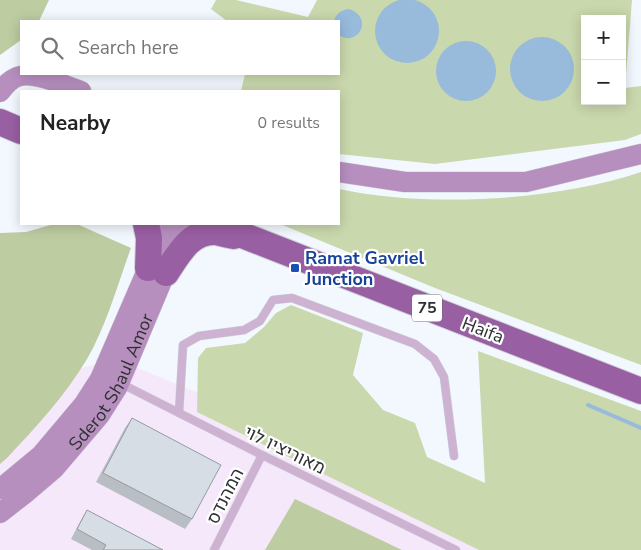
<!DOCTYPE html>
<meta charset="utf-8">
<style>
body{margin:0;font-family:"Nunito Sans",Heebo,sans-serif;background:#f2f2f2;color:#222}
.controls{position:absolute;right:15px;top:15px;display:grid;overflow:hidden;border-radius:0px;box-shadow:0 2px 12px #0003}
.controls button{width:45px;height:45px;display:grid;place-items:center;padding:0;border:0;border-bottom:1px solid #e0e0e0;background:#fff;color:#222;font:25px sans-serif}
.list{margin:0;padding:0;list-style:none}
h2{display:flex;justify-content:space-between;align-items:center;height:65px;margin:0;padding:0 20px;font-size:21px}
h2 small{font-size:16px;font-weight:400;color:#767676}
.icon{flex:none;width:28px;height:28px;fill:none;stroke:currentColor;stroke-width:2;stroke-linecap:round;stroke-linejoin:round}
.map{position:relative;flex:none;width:641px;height:550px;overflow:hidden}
.search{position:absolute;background:#fff;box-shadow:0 2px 12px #0003;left:20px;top:20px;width:320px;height:55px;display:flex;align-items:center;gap:12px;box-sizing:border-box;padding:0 18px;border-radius:0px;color:#767676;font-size:19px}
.panel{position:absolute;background:#fff;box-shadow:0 2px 12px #0003;left:20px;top:90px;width:320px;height:135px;border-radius:0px}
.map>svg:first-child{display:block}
</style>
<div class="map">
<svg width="641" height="550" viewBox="0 0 641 550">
<rect width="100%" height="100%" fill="#f3f8ff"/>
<!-- industrial -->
<path fill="#f6e8fb" d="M116,359L237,409L519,550H0V416L41,379Z"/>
<!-- green -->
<path fill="#cad8ad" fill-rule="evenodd" d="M216,0H236L308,17L317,0H632L625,88L641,86V134L625,140L435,164L339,154V91H241L245,74H339V21H227L211,9ZM585,19H622V101H585Z
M641,172V365L435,288L280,224H339V189C428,208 554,201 641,172Z
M291,305L363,333L353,375L383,410L415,423L427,457L485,483L478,351L641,411V550H479L197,412L198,358L206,348L245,343L264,327L276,313Z"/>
<!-- forest -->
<path fill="#bdcca1" d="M0,0H49L39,21H21V40L0,55Z
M54,224L79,225L131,248C118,283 106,327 87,359C65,396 36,427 7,458L0,464V233L26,232Z
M295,499L402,550H265Z"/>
<!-- water -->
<path fill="#98badb" d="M375 31a32 32 0 1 1 64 0a32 32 0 1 1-64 0Z
M349,9C374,17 359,48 339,35V21H334C336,13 341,10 349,9Z
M510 69a32 32 0 1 1 64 0a32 32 0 1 1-64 0Z
M436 71a30 30 0 1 1 60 0a30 30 0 1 1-60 0Z"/>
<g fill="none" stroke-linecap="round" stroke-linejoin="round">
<!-- stream -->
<path stroke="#98badb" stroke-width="4" d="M588,405L641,428"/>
<!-- lane casing -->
<g stroke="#d0d4da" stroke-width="9">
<path id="lane" d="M120,383L262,455L456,550
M179,413L183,345L199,336L244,330L260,321L273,300L292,298L415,344L434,359L444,377L454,456
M214,550L262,455"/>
</g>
<!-- secondary casing -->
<g stroke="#d0d4da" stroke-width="21">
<g id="secondary">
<path d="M0,92C5,86 9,80 17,77C33,70 65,86 81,91"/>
<path d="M339,172L405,182H526L641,154"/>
<path d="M0,489L41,455L84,404L100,379L167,224"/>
<path id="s1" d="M0,513L27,492L54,469L100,415L117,388L186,224"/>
</g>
</g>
<!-- highway casing -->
<g stroke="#d0d4da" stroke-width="28">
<path id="highway" d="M0,122L21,131
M146,224L149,238L148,268
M214,224L641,391
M166,273C178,255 190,231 215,232C221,233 228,235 234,236"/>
</g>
<!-- lane -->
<use href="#lane" stroke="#cdb2d2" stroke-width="8"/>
<!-- secondary -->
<use href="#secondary" stroke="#b78fbf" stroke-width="20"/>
<!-- highway -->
<use href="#highway" stroke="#995fa3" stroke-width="26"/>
</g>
<!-- wall -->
<path fill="#b9bec5" d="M132,418L192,519L185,529L96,482L125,428Z
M87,510L163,550H92L71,539L81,520Z"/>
<!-- building -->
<path fill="#d7dde5" stroke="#969ba0" d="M132,418L221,465L192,519L103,473Z
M87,510L163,550H103L106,545L77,529Z"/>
<!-- markers -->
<rect fill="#1a4fb4" stroke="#fff" stroke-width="2" x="290" y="263" width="10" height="10" rx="2.5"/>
<g text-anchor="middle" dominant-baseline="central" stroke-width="4.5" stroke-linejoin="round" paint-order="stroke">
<!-- shield labels -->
<rect fill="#fff" stroke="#6d6e70" stroke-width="1" x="412" y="294.5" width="30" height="27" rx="4"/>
<g font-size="16" font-weight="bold" fill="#2e3033">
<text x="427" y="308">75</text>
</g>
<!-- transit labels -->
<g font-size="18" font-weight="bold" fill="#164399" stroke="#fff" text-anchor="start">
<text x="305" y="258">Ramat Gavriel<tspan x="305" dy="21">Junction</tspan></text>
</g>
<!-- street labels -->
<g font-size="18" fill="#2e3033" stroke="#fff">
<text transform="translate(483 330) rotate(21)">Haifa</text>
<text stroke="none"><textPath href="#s1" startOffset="175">Sderot Shaul Amor</textPath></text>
<text transform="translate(285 450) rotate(26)">מאוריציו לוי</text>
<text transform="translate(225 496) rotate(-63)">המהנדס</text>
</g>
</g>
</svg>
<div class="controls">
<button>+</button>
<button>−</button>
</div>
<div class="search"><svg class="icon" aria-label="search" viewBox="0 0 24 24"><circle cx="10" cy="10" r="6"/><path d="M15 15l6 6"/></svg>Search here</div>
<section class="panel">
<h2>Nearby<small>0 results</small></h2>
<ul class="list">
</ul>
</section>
</div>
